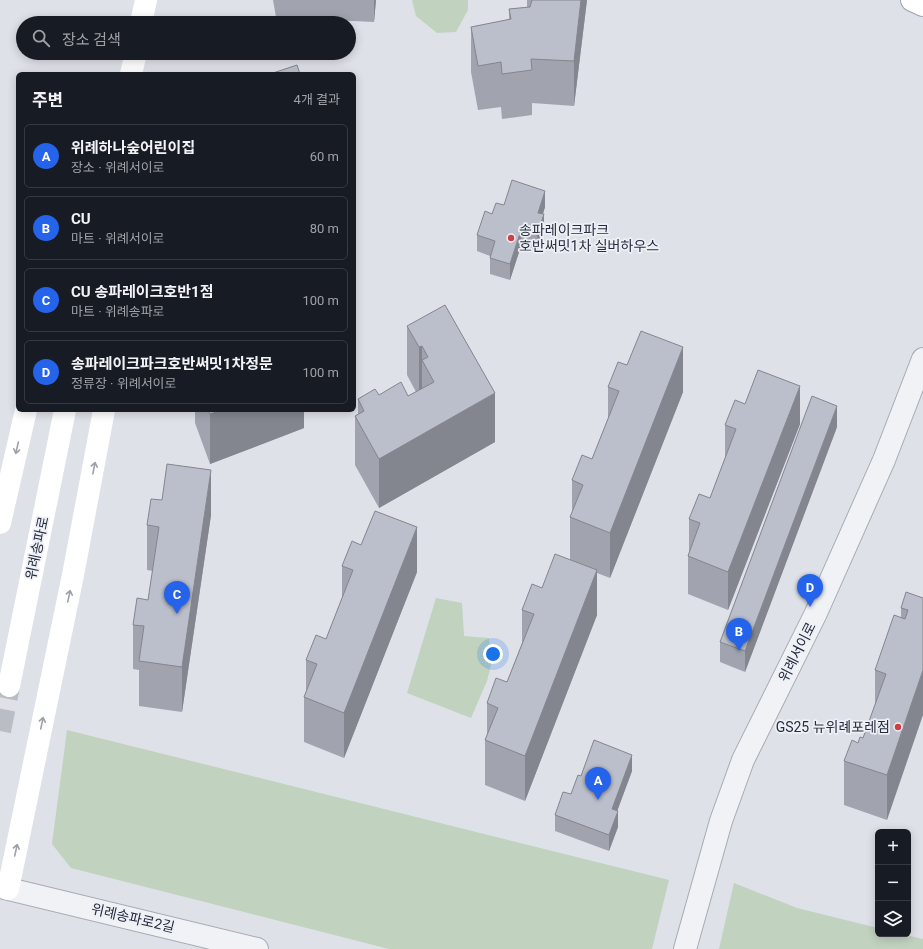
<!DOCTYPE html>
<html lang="ko">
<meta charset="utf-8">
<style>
body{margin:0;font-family:Roboto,"Noto Sans KR",sans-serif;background:#20242c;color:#f1f3f6}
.controls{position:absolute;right:12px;bottom:12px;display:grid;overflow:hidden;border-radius:6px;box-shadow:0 2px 10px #0003}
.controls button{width:36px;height:36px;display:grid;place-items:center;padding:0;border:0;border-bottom:1px solid #363941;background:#171b24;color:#f1f3f6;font:20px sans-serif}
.you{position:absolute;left:493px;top:654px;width:14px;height:14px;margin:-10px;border:3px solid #fff;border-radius:50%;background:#1a73e8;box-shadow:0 0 0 6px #1a73e833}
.badge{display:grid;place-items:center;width:26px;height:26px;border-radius:50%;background:#2563eb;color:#fff;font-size:13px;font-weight:700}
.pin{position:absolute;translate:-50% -33px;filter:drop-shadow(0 1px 2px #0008)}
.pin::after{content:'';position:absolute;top:21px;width:14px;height:12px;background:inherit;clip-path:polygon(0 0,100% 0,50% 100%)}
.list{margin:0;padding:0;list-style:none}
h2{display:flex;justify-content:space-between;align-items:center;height:52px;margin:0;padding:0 16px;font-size:17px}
h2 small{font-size:13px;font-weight:400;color:#9ea1a6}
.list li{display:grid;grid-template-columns:26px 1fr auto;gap:12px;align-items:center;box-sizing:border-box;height:64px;margin:0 8px 8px;padding:0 8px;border:1px solid #363941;border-radius:6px}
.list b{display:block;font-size:15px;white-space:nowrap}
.list p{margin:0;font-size:13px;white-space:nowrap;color:#9ea1a6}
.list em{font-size:13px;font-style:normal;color:#9ea1a6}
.icon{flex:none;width:22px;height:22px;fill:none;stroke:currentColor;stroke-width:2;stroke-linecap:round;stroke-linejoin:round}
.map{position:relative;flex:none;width:923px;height:949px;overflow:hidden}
.search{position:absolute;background:#171b24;box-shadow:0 2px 10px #0003;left:16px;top:16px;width:340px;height:44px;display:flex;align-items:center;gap:10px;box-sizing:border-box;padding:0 14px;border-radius:22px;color:#9ea1a6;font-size:15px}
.panel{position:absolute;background:#171b24;box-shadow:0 2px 10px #0003;left:16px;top:72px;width:340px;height:340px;border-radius:6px}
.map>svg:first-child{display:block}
</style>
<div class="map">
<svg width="923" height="949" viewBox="0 0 923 949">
<rect width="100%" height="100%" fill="#dee1e8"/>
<!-- green -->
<path fill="#c1d2bf" d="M412,0H468V10L456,32L437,33L416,16Z
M436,598L462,603L464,636L489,638L492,661L487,681L471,718L407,693Z
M67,730L669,880L652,949H389L71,868L52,844Z
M734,883L797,908L878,928V934H902L923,939V949H719Z"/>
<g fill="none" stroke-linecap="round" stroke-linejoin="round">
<!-- secondary-tunnel -->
<path stroke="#b9bdc6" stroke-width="22" stroke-dasharray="22 11" stroke-linecap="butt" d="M0,731L9,686"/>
<!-- tertiary casing -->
<g stroke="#a7abb5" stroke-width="24">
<path id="tertiary" d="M0,887L257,949
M685,949L721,821L743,760L816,613L884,460L923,359"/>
</g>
<!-- primary casing -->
<g stroke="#9da3b4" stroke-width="24">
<path id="primary" d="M912,0L923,5"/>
</g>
<!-- tertiary -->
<use href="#tertiary" stroke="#f1f2f6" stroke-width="22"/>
<!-- secondary -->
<path stroke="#fff" stroke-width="22" d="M141,23L146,0
M131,74L136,53
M0,523L26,410
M9,686L65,410
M8,889L73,575L104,410"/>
<!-- primary -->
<use href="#primary" stroke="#fff" stroke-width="22"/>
</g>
<!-- wall -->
<path fill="#a1a4af" d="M273,0H376L374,22L332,20V23H277Z
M527,0H587L574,106L532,103V115L502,119L501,107L478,110L471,72V27L509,20V9L527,7Z
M504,205L545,207L543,214L544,230L537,251L521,246L510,280L490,274V256L477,251V235L492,214Z
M407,326L495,442L379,508L355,465V416L358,415V399L379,395L408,396L416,392L407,375Z
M608,387L683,392L610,578L597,573V615L525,801L485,785V740L487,735V703L507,682L522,643V610L570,560V517L572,513V480L592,459L608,419Z
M195,410H304V428L210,464L195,423Z
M800,424L728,610L688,594V556L689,552V519L710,498L725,458V425Z
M837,427L745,672L720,662V642Z
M211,515L182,712L139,706V670L133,669V625L148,600L153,571L147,570V525Z
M342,566L417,572L344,758L304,742V697L306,692V660L326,639L342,598Z
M923,598L887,820L844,805V761L863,738L875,705V670L901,618V608Z
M632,771L617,811L618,827L609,851L555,831V815L571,794L581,776Z"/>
<!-- shaded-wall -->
<path fill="#83868e" d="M374,0H376L374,22Z
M581,0H587L574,106V61Z
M545,191V207L538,229V213Z
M544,214V230L537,251V235Z
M521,230V246L510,280V264Z
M422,346V395L419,396V347Z
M683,347V392L610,578V533Z
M800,386V424L728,610V572Z
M495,393V442L379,508V459Z
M837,406V427L745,672V651Z
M222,410H304V428L210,464V414Z
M211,470V515L182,712V667Z
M417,527V572L344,758V713Z
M597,570V615L525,801V756Z
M923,670V715L887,820V775Z
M632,755V771L612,825V809Z
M618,811V827L609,851V835Z"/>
<!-- building -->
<path fill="#bbbfcb" stroke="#83868e" d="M532,0H581L574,61L531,59L532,70L502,74L501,62L478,66L471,27L511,19L509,9L530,7Z
M297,65L300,74H270Z
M512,180L545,191L538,213L544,214L537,235L521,230L510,264L490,258L495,241L477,235L485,211L492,214L496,203L504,205Z
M445,305L495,393L379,459L355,416L364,411L358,399L375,389L379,395L401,382L408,396L434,382L422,360L428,357L422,346L419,347L407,326Z
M641,331L683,347L610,533L570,517L583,485L572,480L582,455L592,459L619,391L608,387L618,362L627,365Z
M758,370L800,386L728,572L688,556L700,523L689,519L699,494L710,498L736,429L725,425L735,400L745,404Z
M812,396L837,406L745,651L720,642Z
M208,410H222L210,414Z
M167,464L211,470L182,667L139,661L144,626L133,625L137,598L148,600L159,527L147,525L151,499L162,500Z
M375,511L417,527L344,713L304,697L317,664L306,660L316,635L326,639L353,570L342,566L352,541L361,545Z
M555,554L597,570L525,756L485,740L498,708L487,703L496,678L507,682L534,614L522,610L532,584L542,588Z
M906,592L923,598V670L887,775L844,761L852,740L858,743L860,737L863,738L886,674L875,670L894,615L905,619L908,610L901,608Z
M594,740L632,755L612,809L618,811L609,835L555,815L563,792L571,794L578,775L581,776Z"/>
<!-- one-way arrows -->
<defs><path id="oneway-shaft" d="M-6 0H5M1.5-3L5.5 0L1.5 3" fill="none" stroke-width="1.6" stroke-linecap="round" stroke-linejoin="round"/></defs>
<g stroke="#9ea0a9">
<use href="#oneway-shaft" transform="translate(17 448) rotate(103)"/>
<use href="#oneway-shaft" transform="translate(94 468) rotate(-79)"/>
<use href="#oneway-shaft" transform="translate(69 596) rotate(-78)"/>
<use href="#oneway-shaft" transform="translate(42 723) rotate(-78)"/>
<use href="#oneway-shaft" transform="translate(16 850) rotate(-78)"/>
</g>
<!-- markers -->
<g fill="#cf4045" stroke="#edf0f5" stroke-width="1.5">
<circle cx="511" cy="238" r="4"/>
<circle cx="898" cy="727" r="4"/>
</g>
<g text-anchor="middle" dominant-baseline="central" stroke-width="3.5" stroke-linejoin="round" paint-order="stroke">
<!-- poi labels -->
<g font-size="14" fill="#272d3f" stroke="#edf0f5" text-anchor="start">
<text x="519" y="230">송파레이크파크<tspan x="519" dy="16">호반써밋1차 실버하우스</tspan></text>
<text x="890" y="727" text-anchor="end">GS25 뉴위례포레점</text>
</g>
<!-- street labels -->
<g font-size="14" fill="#272d3f" stroke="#edf0f5">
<text transform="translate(37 548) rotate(-78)">위례송파로</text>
<text transform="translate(797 652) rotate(-63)">위례서이로</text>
<text transform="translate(133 918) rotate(13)">위례송파로2길</text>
</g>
</g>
</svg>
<div class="controls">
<button>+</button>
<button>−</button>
<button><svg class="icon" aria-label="layers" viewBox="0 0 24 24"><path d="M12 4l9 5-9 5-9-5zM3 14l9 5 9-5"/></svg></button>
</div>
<div class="you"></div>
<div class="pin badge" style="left:598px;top:800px">A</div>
<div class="pin badge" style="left:739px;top:651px">B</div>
<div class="pin badge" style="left:177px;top:614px">C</div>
<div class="pin badge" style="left:810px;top:607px">D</div>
<div class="search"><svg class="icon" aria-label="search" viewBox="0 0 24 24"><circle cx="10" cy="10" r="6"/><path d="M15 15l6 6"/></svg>장소 검색</div>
<section class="panel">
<h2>주변<small>4개 결과</small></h2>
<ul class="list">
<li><span class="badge">A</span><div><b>위례하나숲어린이집</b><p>장소 · 위례서이로</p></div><em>60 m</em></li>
<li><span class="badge">B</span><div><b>CU</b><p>마트 · 위례서이로</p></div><em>80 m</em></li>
<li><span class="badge">C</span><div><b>CU 송파레이크호반1점</b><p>마트 · 위례송파로</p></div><em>100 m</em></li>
<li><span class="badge">D</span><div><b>송파레이크파크호반써밋1차정문</b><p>정류장 · 위례서이로</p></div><em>100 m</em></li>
</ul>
</section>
</div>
